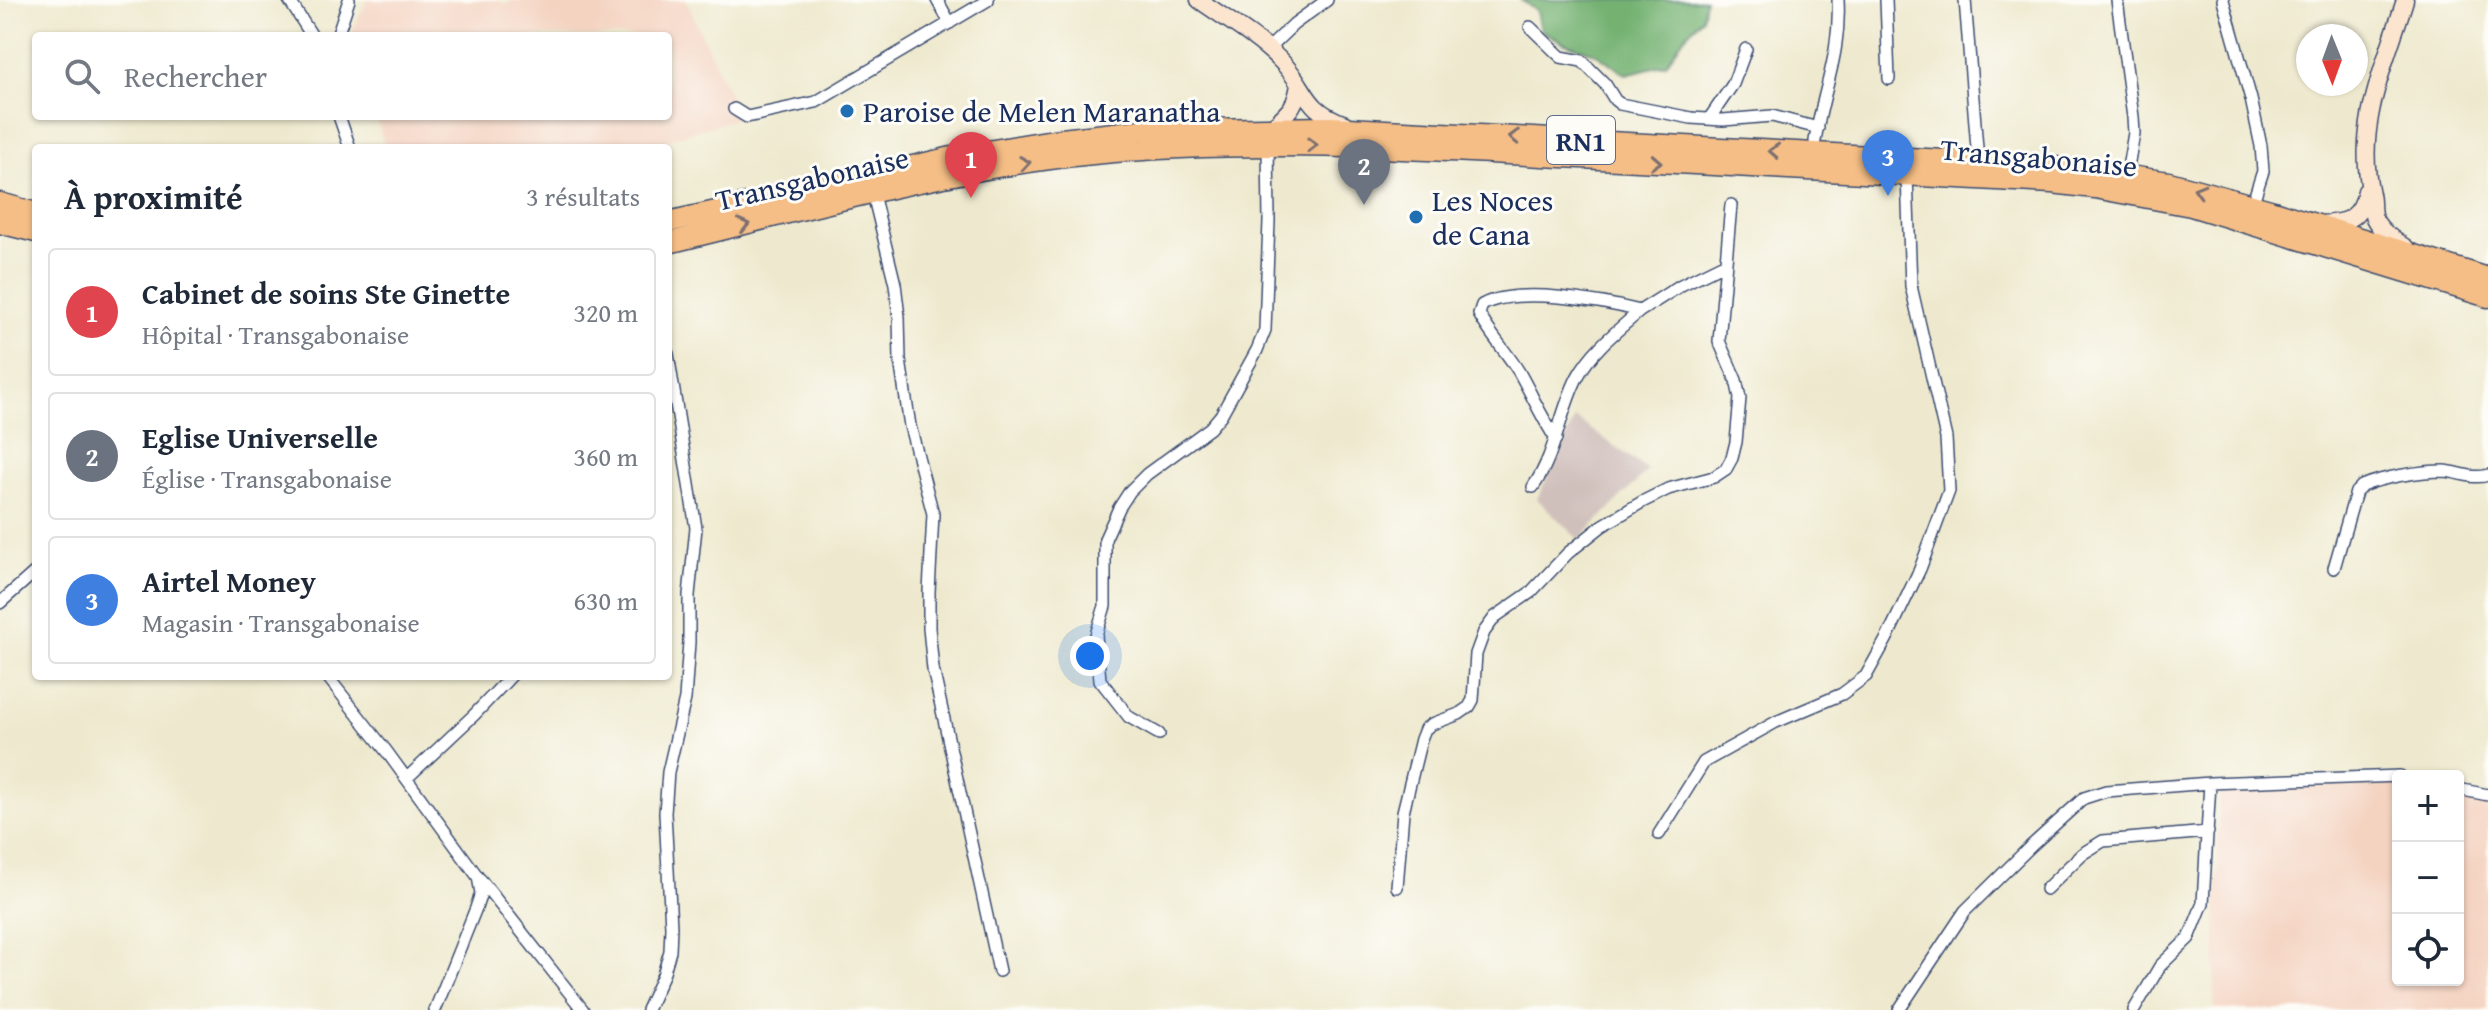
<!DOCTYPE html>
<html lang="fr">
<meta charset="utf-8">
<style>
body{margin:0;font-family:"Gentium Book Plus",serif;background:#f2f2f3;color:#1f2937}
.controls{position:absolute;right:24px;bottom:24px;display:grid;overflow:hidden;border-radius:8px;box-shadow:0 2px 6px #0004}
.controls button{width:72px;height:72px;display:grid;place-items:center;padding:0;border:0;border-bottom:2px solid #e0e1e3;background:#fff;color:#1f2937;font:40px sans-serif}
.compass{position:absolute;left:2296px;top:24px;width:72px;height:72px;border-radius:50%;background:#fff;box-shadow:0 2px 6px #0004;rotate:179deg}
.you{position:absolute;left:1090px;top:656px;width:28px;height:28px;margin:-20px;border:6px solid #fff;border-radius:50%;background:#1a73e8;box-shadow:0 0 0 12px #1a73e833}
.badge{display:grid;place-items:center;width:52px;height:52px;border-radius:50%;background:#db2777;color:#fff;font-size:26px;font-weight:700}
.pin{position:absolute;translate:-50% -66px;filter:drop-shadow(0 2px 4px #0008)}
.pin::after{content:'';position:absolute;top:42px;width:28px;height:24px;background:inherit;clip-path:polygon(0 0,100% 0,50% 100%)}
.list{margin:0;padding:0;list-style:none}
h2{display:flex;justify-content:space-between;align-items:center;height:104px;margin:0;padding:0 32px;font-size:34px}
h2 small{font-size:26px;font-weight:400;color:#747a83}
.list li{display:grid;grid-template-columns:52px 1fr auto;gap:24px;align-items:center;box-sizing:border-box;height:128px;margin:0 16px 16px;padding:0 16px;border:2px solid #e0e1e3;border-radius:8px}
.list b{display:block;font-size:30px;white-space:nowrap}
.list p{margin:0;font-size:26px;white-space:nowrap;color:#747a83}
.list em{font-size:26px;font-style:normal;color:#747a83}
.icon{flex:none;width:44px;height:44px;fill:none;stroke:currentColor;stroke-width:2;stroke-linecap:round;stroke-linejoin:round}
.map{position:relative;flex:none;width:2488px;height:1010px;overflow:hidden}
.search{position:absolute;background:#fff;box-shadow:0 2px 6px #0004;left:32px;top:32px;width:640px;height:88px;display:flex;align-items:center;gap:20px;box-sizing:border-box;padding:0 28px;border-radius:8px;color:#747a83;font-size:30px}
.panel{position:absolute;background:#fff;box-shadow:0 2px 6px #0004;left:32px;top:144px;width:640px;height:536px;border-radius:8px}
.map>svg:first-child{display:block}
</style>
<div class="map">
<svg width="2488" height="1010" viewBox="0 0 2488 1010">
<rect width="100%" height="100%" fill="#fdfcf7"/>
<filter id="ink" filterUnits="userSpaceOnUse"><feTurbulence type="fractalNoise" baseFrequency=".0125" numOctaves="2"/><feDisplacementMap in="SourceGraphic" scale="16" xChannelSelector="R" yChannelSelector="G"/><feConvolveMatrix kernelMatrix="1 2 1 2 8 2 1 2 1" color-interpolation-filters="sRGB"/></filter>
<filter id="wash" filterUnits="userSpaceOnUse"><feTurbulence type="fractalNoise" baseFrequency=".006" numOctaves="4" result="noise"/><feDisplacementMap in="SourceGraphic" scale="32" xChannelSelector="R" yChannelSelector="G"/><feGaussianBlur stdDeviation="1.8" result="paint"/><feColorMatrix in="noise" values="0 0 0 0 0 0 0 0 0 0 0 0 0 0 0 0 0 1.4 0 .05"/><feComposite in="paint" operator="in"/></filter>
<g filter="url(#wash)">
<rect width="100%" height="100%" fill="#eee9ce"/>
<!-- built -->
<path fill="#f4d3c1" d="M367,0H497L506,5L513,0H686L734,105V119L661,142L665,148H385L376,116H668V36H350Z
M2384,781L2398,784V980H2458V795L2488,801V1010H2214L2220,788L2384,786Z"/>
<!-- industrial -->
<path fill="#d0c0bc" d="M1575,418L1648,470L1579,540L1537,499Z"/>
<!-- forest -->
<path fill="#75b272" stroke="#487068" stroke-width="2" d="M1521,0H1705L1702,18L1684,37L1666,64L1626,74L1595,53L1565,43L1541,30L1537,11Z"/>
</g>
<g filter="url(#ink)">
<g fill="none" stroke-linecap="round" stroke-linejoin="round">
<!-- street casing -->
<g stroke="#3b4b6f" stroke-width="14">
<path id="street" d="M289,0L312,36
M937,0L950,23
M1886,0L1889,79
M1965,0L1977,148
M2117,0L2133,117L2134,133L2129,162
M2223,0L2251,99L2261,146L2263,171L2252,205
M1530,27L1561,57L1582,61L1605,84L1615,100L1620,104L1691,118L1723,120L1772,116L1818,128
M337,36L349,0
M1268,49L1294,24L1327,0
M734,109L747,117L816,102L988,0
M339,116L350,148
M1709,119L1733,84L1746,49
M1815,141C1823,90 1841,54 1838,0
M873,194L895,284L899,317L900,360L910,426L933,514L929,592V628L933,669L999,971
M1556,439C1542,418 1532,395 1519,372C1507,352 1490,335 1479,314L1482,305C1517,286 1601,301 1640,311L1681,285L1726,263
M1533,487C1556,454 1559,414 1577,378C1591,351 1617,331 1640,311
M2334,568L2356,492L2362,486C2383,477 2421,471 2444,471C2459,472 2474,480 2488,475
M0,603L36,571
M327,676L387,752L478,877L481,893L476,908L435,1010
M1159,734L1129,717L1100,680L1096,635L1105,606V539L1119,508L1130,491L1147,474L1210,428L1221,415L1257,350L1265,330L1269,221L1268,145
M407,778L474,715L511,676
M2458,789L2488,795
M1659,834L1704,762L1776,722L1842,694L1866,676L1887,638L1920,569L1949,491L1946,438L1911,286L1907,176
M480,879L583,1010
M1397,887L1403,812L1421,739L1425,729L1432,724L1459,714L1469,707L1473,700L1476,654L1484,632L1495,617L1531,592L1568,553L1602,526L1642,502L1668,489L1714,477L1726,469L1732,458L1736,442L1740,398L1736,380L1719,341L1731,205
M2046,889L2082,854L2103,841L2208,832
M647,1010L663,975L670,951L671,927L665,813L668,772L685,699L689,642V595L696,528L668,354
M1899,1010L1965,911L2031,846L2084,798L2106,791L2210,783L2400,776
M2134,1010L2160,966L2189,938L2203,903L2210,783"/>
</g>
<!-- secondary casing -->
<g stroke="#3b4b6f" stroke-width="19">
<path id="secondary" d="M1199,0C1226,19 1257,37 1280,60C1309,88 1301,108 1345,124
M2405,0C2385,65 2355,125 2371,194C2373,202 2371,210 2374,218C2381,232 2394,240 2406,248
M1272,127C1289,111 1296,107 1299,84
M2320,224C2346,223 2361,219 2366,191"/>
</g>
<!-- highway casing -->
<g stroke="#3b4b6f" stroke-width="23">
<path id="highway" d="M0,203L36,213
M668,222L952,157L1053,140L1140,130L1330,127L2020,164L2097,171L2169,182L2270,210L2488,278
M0,223L36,232
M668,243C808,209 949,168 1093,154C1249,139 1405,148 1562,157C1725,166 1888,175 2052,183L2095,188L2191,206L2488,297"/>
</g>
<!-- street -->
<use href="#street" stroke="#fff" stroke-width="11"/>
<!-- secondary -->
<use href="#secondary" stroke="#fbe5cf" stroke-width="16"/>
<!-- highway -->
<use href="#highway" stroke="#f5be86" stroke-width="20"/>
</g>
<!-- one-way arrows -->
<defs><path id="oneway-chevron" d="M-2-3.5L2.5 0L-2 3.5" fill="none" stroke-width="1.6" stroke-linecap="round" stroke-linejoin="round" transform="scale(2)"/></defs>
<g stroke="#7d6f70">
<use href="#oneway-chevron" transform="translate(1514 137) rotate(-178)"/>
<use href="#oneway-chevron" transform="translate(1312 145) rotate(-1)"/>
<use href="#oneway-chevron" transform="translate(1774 151) rotate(-177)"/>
<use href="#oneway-chevron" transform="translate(1656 162) rotate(3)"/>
<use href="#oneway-chevron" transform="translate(1025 163) rotate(-9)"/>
<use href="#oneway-chevron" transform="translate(2199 190) rotate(-164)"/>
<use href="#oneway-chevron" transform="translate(744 225) rotate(-13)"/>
</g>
</g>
<!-- markers -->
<g fill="#1f6fb2" stroke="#fdfcf7" stroke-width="3">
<circle cx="847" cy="111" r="8"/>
<circle cx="1416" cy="217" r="8"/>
</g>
<g text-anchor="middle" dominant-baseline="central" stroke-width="6" stroke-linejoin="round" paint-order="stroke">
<!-- shield labels -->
<rect fill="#fdfcf7" stroke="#5f6c8c" stroke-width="2" x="1547" y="116" width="68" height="48" rx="6"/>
<g font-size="28" font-weight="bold" fill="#1b2f5e">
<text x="1581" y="140">RN1</text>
</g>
<!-- poi labels -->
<g font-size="30" fill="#1b2f5e" stroke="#fdfcf7" text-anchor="start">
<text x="863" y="111">Paroise de Melen Maranatha</text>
<text x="1432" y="200">Les Noces<tspan x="1432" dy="34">de Cana</tspan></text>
</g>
<!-- street labels -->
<g font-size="30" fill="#1b2f5e" stroke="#fdfcf7">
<text transform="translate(2039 157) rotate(5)">Transgabonaise</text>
<text transform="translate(812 178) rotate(-13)">Transgabonaise</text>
</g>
</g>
</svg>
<div class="controls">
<button>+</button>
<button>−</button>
<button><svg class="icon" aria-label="locate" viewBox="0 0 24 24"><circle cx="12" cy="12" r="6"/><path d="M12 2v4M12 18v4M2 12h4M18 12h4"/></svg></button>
</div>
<svg class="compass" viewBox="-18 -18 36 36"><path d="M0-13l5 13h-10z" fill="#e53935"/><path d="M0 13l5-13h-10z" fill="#747a83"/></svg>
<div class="you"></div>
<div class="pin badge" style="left:971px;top:198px;background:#e0444e">1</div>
<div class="pin badge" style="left:1364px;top:205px;background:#6b7280">2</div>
<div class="pin badge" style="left:1888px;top:196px;background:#3f7fe0">3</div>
<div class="search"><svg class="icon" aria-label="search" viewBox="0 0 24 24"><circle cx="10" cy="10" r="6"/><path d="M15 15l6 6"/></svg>Rechercher</div>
<section class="panel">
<h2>À proximité<small>3 résultats</small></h2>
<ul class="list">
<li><span class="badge" style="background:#e0444e">1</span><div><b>Cabinet de soins Ste Ginette</b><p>Hôpital · Transgabonaise</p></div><em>320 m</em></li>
<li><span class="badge" style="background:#6b7280">2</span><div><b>Eglise Universelle</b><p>Église · Transgabonaise</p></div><em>360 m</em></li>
<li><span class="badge" style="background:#3f7fe0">3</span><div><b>Airtel Money</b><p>Magasin · Transgabonaise</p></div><em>630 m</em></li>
</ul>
</section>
</div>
